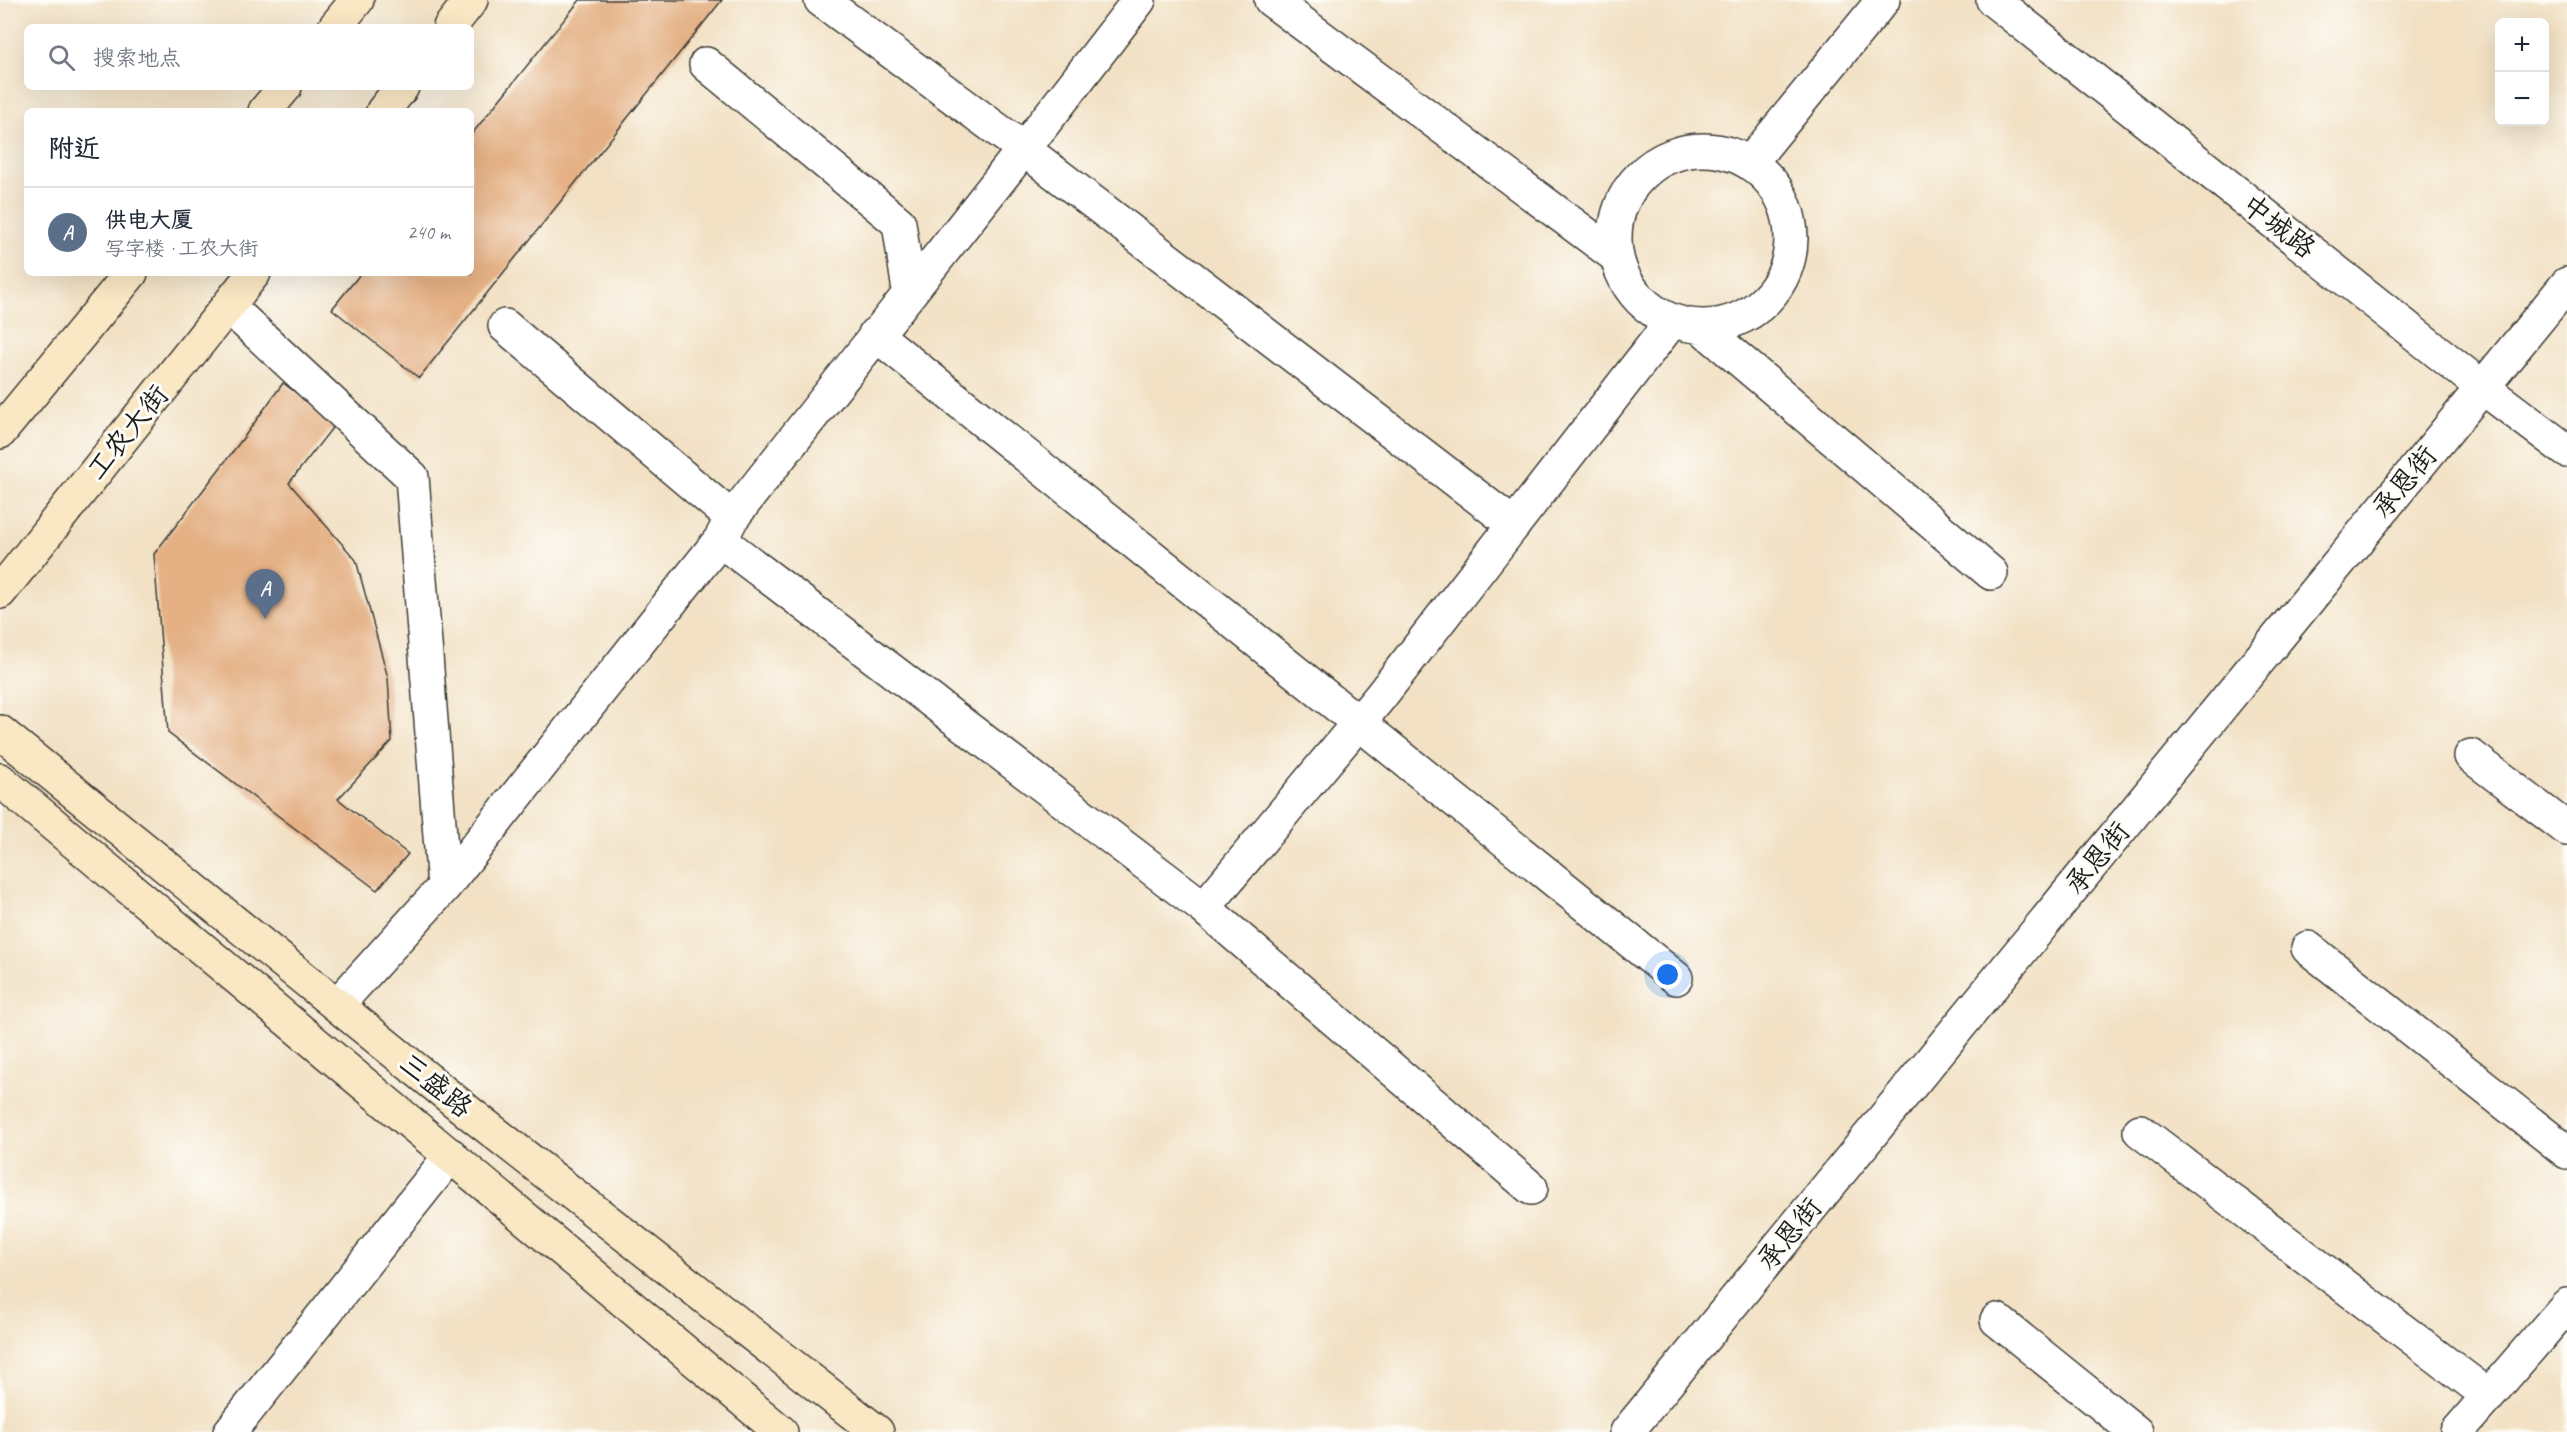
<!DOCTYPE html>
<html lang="zh">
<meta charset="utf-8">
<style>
body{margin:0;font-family:Caveat,"LXGW WenKai TC",sans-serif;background:#f6f6f7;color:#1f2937}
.controls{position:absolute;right:18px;top:18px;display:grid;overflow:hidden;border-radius:9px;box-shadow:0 6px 24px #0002}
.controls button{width:54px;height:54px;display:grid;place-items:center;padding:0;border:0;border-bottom:2px solid #e0e1e3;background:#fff;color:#1f2937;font:30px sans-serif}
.you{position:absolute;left:1668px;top:975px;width:21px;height:21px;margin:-15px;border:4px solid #fff;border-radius:50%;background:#1a73e8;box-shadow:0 0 0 9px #1a73e833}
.badge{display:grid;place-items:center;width:39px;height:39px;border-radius:50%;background:#1a73e8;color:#fff;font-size:20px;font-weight:700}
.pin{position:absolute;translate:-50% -50px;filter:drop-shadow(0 2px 3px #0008)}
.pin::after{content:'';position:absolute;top:32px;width:21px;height:18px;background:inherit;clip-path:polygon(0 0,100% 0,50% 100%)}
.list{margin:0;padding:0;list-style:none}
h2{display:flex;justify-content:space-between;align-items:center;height:78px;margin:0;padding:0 24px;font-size:26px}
h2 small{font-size:20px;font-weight:400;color:#747a83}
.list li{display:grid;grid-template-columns:39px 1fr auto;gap:18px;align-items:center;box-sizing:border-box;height:90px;padding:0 24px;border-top:2px solid #e0e1e3}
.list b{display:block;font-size:22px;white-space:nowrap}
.list p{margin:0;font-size:20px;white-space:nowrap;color:#747a83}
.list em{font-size:20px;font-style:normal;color:#747a83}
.icon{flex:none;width:33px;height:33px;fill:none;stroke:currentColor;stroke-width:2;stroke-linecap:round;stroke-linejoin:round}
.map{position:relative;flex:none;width:2567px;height:1432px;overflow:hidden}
.search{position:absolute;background:#fff;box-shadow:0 6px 24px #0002;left:24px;top:24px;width:450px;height:66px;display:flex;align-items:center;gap:15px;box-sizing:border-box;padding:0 21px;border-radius:9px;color:#747a83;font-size:22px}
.panel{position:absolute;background:#fff;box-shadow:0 6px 24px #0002;left:24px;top:108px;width:450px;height:168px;border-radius:9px}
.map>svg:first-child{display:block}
</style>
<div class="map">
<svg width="2567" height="1432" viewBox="0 0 2567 1432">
<rect width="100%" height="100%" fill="#fdfcf7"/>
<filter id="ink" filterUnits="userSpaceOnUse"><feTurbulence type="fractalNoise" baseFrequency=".0167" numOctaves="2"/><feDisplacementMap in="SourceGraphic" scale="12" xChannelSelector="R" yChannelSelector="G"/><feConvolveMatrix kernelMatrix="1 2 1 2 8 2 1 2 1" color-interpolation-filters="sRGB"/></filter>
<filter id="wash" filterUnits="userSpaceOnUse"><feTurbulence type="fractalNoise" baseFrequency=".008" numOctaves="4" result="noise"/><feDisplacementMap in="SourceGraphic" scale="24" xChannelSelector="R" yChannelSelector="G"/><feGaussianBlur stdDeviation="1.35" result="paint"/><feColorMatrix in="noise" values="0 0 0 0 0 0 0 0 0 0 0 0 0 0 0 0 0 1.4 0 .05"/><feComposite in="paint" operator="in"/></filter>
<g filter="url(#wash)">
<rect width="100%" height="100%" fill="#f2e1c4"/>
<g id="blocks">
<!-- building -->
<path fill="#e4b084" d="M580,0H722L419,378L332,309L361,273H471V135Z
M283,383L336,423L289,483L356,560L388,678L392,741L338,799L408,854L377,890L168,733L154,554L244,437Z"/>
</g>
</g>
<g filter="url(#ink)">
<use href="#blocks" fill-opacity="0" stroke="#3c3a35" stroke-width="1.5"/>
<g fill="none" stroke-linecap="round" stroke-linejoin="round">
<!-- minor casing -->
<g stroke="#3c3a35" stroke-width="36">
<path id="minor" d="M821,0L1025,150L1514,525
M1271,0L1617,257
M1993,0L2482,387L2567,451
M706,64L899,223L909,291
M1615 238a88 88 0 1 1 176 0a88 88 0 1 1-176 0Z
M1750,163L1883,0
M228,306L412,477L444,887L337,1005
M505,326L732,518
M1701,327L1991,573
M875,334L1676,978
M720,540L1204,908L1531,1188
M2471,756L2567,829
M444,887L720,540L732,518C867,345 1006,175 1139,0
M1204,908L1380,697L1672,321
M2308,948L2567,1152
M2140,1131L2489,1396
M1997,1320L2136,1432
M230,1432L451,1155
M1627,1432L2567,284
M2457,1432L2567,1305"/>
</g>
<!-- secondary casing -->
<g stroke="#3c3a35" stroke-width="36">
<path id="secondary" d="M335,27L357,0
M450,27L471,0
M265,111L285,87
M383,111L402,87
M0,432L131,273
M0,592L254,273
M0,732L472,1115L877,1432
M0,780L781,1432"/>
</g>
<!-- minor -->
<use href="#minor" stroke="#fff" stroke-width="33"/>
<!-- secondary -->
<use href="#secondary" stroke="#fae7c3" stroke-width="33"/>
</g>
</g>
<g text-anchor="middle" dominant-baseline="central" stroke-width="6" stroke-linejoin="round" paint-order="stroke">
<!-- street labels -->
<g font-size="28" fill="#1c1c1c" stroke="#fdfcf7">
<text transform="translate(2279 226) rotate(38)">中城路</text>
<text transform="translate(127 432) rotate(-51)">工农大街</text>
<text transform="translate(2404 482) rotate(-51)">承恩街</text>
<text transform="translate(2097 858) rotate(-51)">承恩街</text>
<text transform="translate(436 1085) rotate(39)">三盛路</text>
<text transform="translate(1789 1234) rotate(-51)">承恩街</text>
</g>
</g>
</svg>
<div class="controls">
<button>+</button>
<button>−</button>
</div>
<div class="you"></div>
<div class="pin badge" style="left:265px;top:619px;background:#5c6f8a">A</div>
<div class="search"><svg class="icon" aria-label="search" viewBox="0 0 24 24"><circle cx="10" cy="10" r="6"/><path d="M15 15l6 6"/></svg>搜索地点</div>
<section class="panel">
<h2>附近<small></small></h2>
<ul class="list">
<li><span class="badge" style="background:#5c6f8a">A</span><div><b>供电大厦</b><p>写字楼 · 工农大街</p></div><em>240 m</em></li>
</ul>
</section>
</div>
